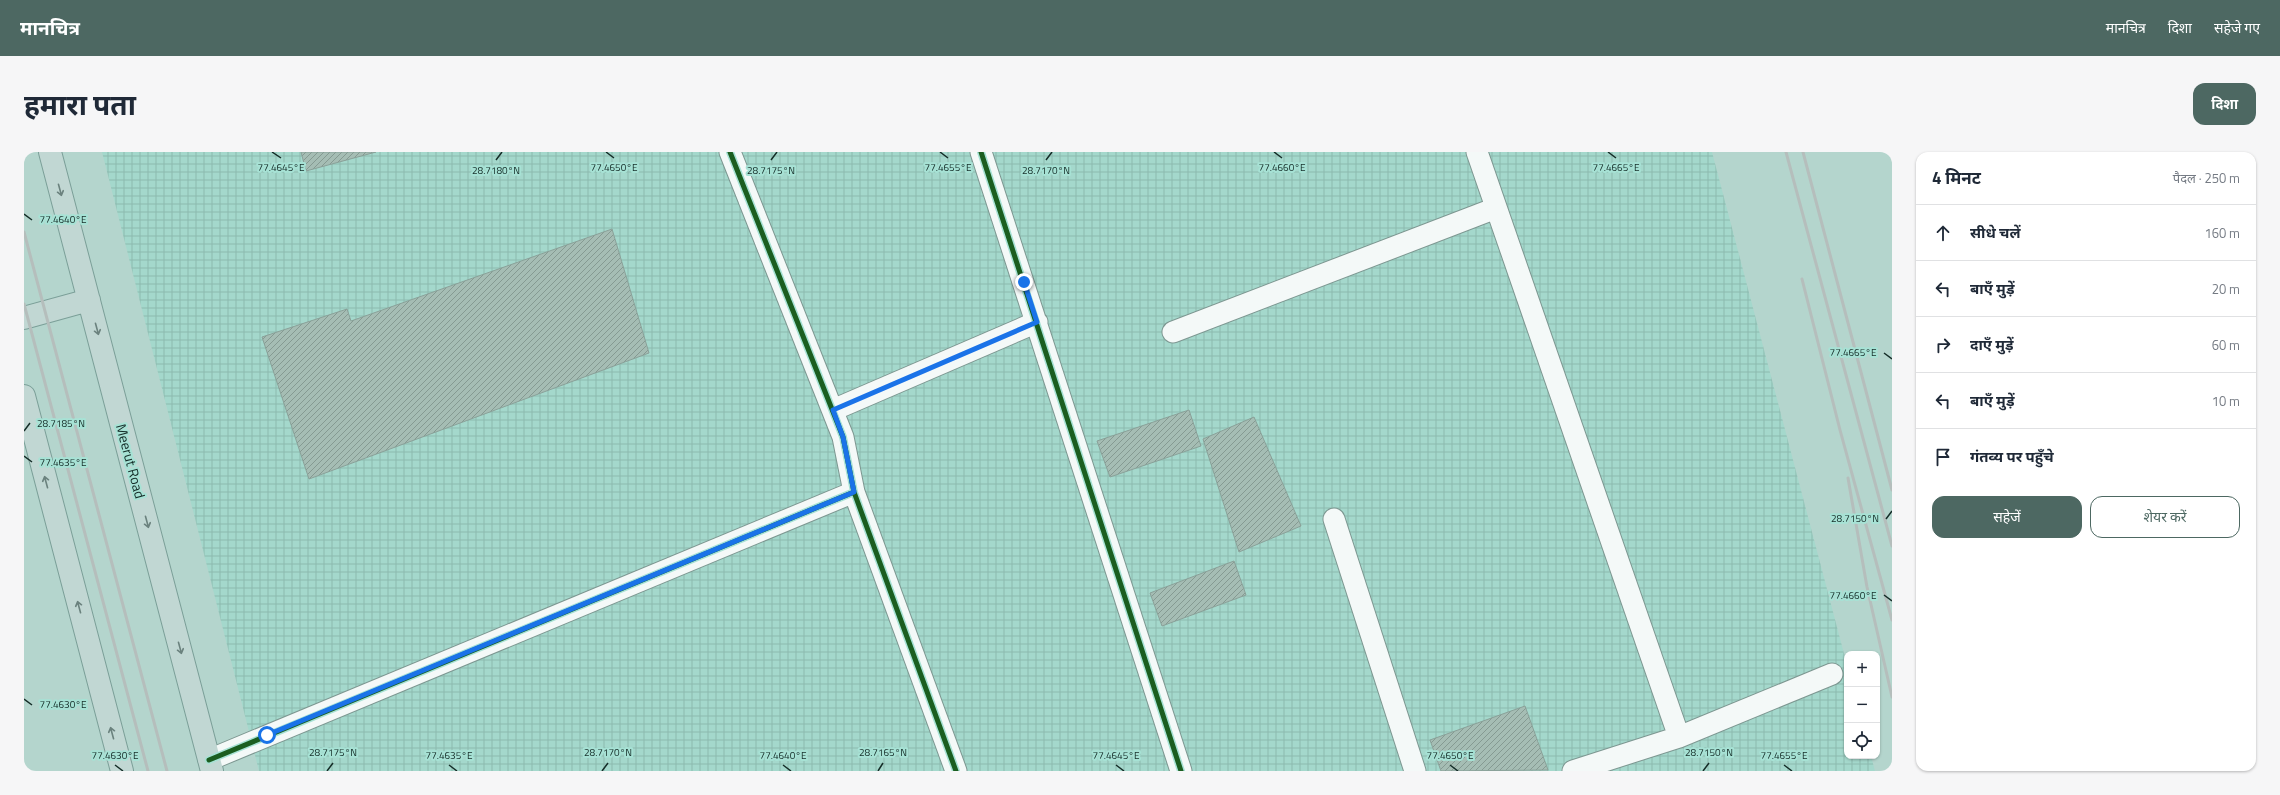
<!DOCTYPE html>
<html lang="hi">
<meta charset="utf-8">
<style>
body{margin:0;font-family:"Titillium Web","Noto Sans Devanagari",sans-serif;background:#f6f6f7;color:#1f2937}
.controls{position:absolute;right:12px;bottom:12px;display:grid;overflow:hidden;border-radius:8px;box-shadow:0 1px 3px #0004}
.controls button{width:36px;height:36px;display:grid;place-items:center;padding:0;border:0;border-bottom:1px solid #e0e1e3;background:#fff;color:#1f2937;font:20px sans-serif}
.stop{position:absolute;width:12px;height:12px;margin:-9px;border:3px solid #1a73e8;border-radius:50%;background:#fff}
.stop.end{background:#1a73e8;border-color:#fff;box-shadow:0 1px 4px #0008}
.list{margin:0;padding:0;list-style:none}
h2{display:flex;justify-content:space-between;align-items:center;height:52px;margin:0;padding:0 16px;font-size:17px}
h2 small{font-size:13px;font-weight:400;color:#747a83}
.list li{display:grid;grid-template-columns:26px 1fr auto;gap:12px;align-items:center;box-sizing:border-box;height:56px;padding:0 16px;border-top:1px solid #e0e1e3}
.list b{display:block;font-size:15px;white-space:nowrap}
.list em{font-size:13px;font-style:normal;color:#747a83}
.actions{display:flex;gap:8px;padding:12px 16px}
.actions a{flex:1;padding:9px 0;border:1px solid #4d6862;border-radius:12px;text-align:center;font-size:14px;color:#4d6862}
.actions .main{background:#4d6862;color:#fff}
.icon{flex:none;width:22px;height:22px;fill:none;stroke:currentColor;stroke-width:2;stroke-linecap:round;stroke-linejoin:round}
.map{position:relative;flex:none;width:1868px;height:619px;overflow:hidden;border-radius:12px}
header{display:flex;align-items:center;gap:24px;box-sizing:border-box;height:56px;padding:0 20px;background:#4d6862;color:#fff}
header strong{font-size:19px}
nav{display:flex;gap:22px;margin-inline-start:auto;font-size:14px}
.intro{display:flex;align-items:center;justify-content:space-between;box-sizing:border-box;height:96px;padding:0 24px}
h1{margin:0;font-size:28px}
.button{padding:10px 18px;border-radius:12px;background:#4d6862;color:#fff;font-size:14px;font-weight:700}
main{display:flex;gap:24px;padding:0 24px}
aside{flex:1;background:#fff;border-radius:12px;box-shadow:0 1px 3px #0004}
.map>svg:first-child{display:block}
</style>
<header>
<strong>मानचित्र</strong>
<nav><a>मानचित्र</a><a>दिशा</a><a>सहेजे गए</a></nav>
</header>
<div class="intro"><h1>हमारा पता</h1><a class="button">दिशा</a></div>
<main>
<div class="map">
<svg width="1868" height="619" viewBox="0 0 1868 619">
<defs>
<pattern id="industrial-grid" width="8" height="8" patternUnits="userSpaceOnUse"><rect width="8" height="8" fill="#a4d8cc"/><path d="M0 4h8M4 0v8" fill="none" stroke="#8cbaaf"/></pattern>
<pattern id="building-hatch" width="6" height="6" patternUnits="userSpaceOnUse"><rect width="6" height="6" fill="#a5bdb4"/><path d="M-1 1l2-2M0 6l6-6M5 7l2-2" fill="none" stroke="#859a92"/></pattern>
</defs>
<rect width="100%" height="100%" fill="#b4d5cd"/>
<!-- industrial -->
<path fill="url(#industrial-grid)" d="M78,0H1688L1823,513V604H1847L1851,619H235Z"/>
<!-- building -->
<path fill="url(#building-hatch)" stroke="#8aa199" d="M277,0H352L282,19Z
M588,77L625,201L285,327L238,185L323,157L327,169Z
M1165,258L1177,294L1086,325L1073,289Z
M1230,265L1277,374L1215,400L1179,287Z
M1210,409L1222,443L1138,474L1126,441Z
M1501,554L1524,618L1417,619L1406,588Z"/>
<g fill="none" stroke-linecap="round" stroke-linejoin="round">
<!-- street casing -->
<g stroke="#7d9791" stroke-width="23">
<path id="street" d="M706,0L819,285L830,340L932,619
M957,0L1157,619
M1453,0L1655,585
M1149,180L1472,56
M809,258L1013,170
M1310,367L1391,619
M185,608L830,340
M1549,619L1655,585L1808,522"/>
</g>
<!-- highway casing -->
<g stroke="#7b9f98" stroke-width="24">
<path id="highway" d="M26,0L188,619
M0,166L65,148
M0,244L98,619"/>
</g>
<!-- street -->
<use href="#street" stroke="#f4f9f8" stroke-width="21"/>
<!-- highway -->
<use href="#highway" stroke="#c1d7d3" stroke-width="22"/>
<!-- rail -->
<path stroke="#b5bebc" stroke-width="3" d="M1762,0L1868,394
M1779,0L1868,338
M0,80L143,619
M1778,127L1816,278L1868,468
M0,152L124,619
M1824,326L1843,435L1868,545"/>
<!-- cycleway casing -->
<g stroke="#a7e2d5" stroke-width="8">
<path id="cycleway" d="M706,0L819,285L830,340L932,619
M957,0L1157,619
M185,608L830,340"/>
</g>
<!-- cycleway -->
<use href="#cycleway" stroke="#1b5e20" stroke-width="5"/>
</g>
<!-- one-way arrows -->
<defs><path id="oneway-shaft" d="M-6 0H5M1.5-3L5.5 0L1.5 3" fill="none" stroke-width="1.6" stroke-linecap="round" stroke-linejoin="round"/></defs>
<g stroke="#6b827e">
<use href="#oneway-shaft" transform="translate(36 38) rotate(75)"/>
<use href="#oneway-shaft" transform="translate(73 177) rotate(75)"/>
<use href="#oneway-shaft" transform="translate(22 330) rotate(-105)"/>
<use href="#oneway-shaft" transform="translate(123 370) rotate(75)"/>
<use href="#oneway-shaft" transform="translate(55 455) rotate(-105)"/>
<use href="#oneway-shaft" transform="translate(156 496) rotate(75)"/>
<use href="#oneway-shaft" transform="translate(88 581) rotate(-105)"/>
</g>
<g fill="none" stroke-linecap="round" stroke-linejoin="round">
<!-- route -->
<path stroke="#1a73e8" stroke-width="5" d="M243,583L830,340L819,285L809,258L1013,170L1000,130"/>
</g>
<!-- ticks -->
<path fill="none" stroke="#152d28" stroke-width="1.5" d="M248,0L257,6M582,0L590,6M916,0L924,6M1250,0L1258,6M1584,0L1592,6M472,8L478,0M747,8L753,0M1022,8L1028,0M0,62L8,68M1860,201L1868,207M0,279L6,271M0,304L8,310M1862,367L1868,359M1860,443L1868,449M0,547L8,553M91,613L99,619M425,613L433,619M759,613L767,619M1092,613L1100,619M1426,613L1434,619M1760,613L1768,619M303,619L309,611M578,619L584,611M854,619L859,611M1679,619L1685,611"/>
<g text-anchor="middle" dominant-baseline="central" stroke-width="4" stroke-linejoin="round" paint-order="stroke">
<!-- street labels -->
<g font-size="14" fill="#152d28" stroke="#a7e2d5">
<text transform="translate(107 309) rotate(75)">Meerut Road</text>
</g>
</g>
<g font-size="10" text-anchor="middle" fill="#152d28" stroke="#a7e2d5" stroke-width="4" stroke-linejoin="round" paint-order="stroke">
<text x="1592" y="19">77.4665°E</text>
<text x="257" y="19">77.4645°E</text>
<text x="590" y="19">77.4650°E</text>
<text x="924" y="19">77.4655°E</text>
<text x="1258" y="19">77.4660°E</text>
<text x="472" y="22">28.7180°N</text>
<text x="747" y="22">28.7175°N</text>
<text x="1022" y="22">28.7170°N</text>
<text x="39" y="71">77.4640°E</text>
<text x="1829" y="204">77.4665°E</text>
<text x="37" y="275">28.7185°N</text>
<text x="39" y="314">77.4635°E</text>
<text x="1831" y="370">28.7150°N</text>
<text x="1829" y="447">77.4660°E</text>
<text x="39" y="556">77.4630°E</text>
<text x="309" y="604">28.7175°N</text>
<text x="584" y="604">28.7170°N</text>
<text x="859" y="604">28.7165°N</text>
<text x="1685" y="604">28.7150°N</text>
<text x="91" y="607">77.4630°E</text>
<text x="425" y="607">77.4635°E</text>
<text x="759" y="607">77.4640°E</text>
<text x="1092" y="607">77.4645°E</text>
<text x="1426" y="607">77.4650°E</text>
<text x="1760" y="607">77.4655°E</text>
</g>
</svg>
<div class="controls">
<button>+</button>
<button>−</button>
<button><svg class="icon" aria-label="locate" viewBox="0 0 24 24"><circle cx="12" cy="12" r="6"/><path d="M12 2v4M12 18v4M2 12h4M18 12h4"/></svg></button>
</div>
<div class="stop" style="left:243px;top:583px"></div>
<div class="stop end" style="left:1000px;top:130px"></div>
</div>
<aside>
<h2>4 मिनट<small>पैदल · 250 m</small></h2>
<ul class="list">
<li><svg class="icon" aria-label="ahead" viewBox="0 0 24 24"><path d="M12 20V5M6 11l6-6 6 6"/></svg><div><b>सीधे चलें</b></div><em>160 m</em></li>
<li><svg class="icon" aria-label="left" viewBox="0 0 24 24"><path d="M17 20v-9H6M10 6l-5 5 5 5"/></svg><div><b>बाएँ मुड़ें</b></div><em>20 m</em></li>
<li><svg class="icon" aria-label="right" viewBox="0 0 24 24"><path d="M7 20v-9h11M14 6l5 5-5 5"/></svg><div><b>दाएँ मुड़ें</b></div><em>60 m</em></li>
<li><svg class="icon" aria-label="left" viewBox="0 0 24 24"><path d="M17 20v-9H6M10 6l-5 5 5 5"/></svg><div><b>बाएँ मुड़ें</b></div><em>10 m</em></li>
<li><svg class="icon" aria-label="arrive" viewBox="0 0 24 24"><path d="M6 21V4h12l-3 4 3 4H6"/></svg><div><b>गंतव्य पर पहुँचे</b></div></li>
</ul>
<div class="actions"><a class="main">सहेजें</a><a>शेयर करें</a></div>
</aside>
</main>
